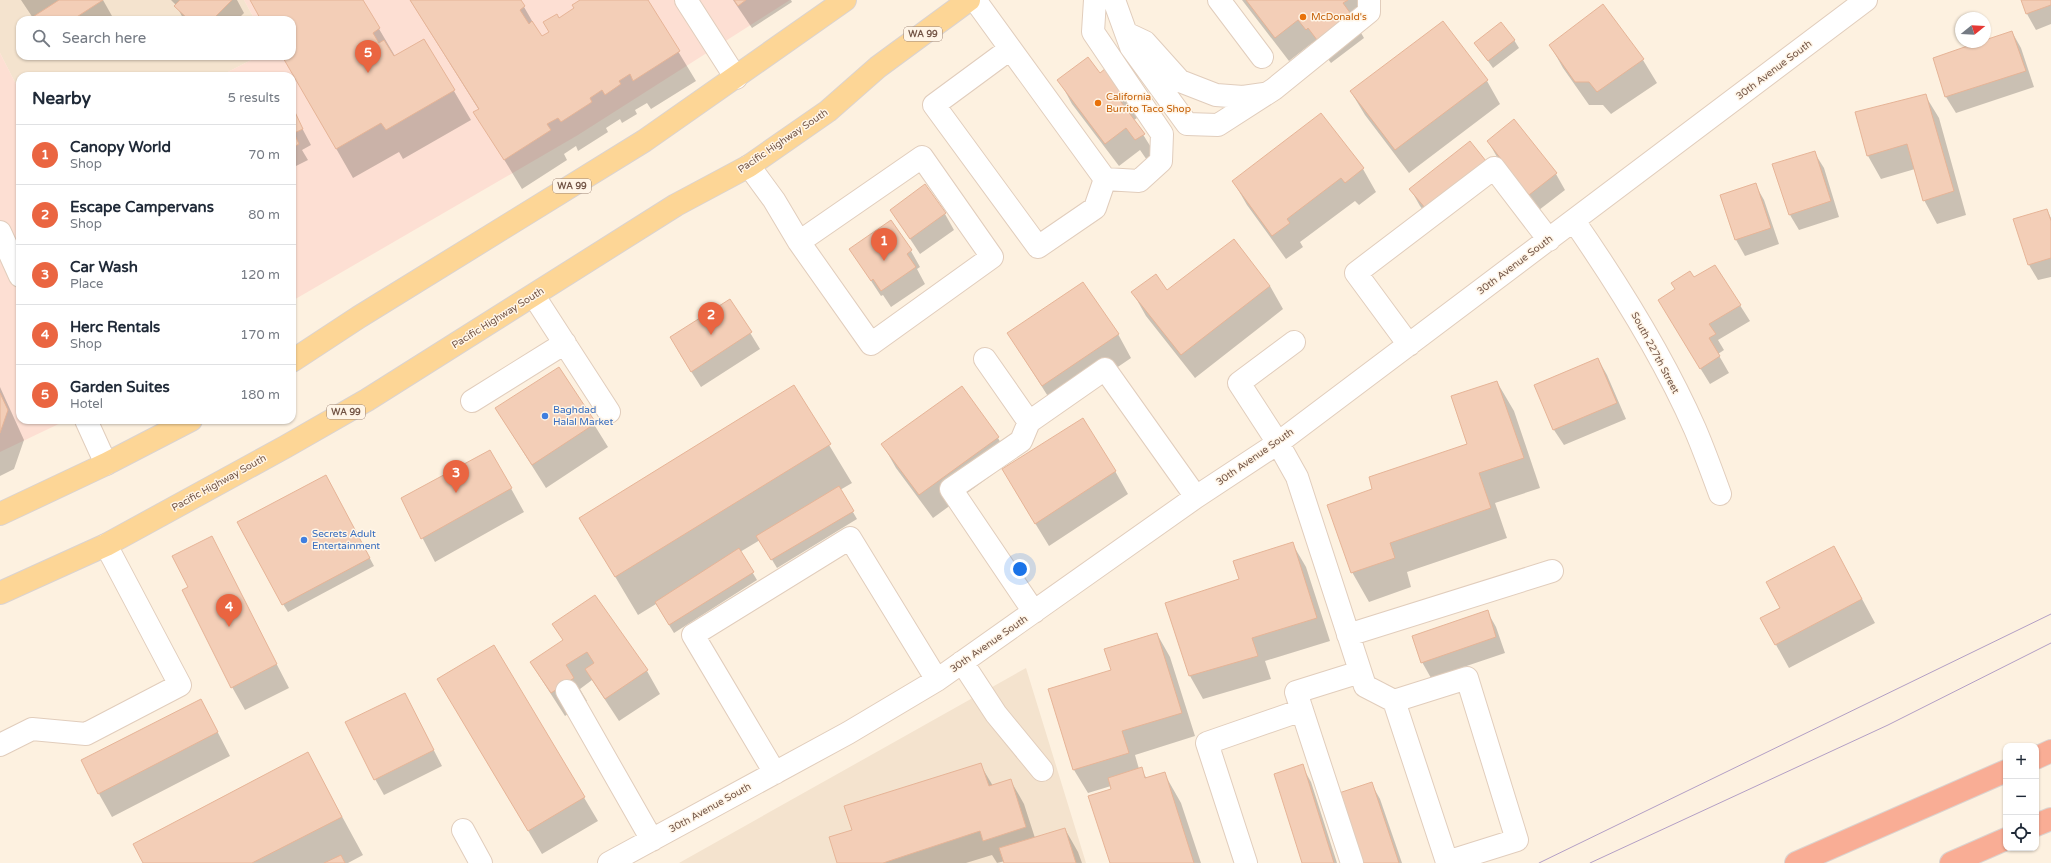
<!DOCTYPE html>
<meta charset="utf-8">
<style>
body{margin:0;font-family:"Varela Round",sans-serif;background:#f2f2f3;color:#1f2937}
.controls{position:absolute;right:12px;bottom:12px;display:grid;overflow:hidden;border-radius:8px;box-shadow:0 1px 3px #0004}
.controls button{width:36px;height:36px;display:grid;place-items:center;padding:0;border:0;border-bottom:1px solid #e0e1e3;background:#fff;color:#1f2937;font:20px sans-serif}
.compass{position:absolute;left:1955px;top:12px;width:36px;height:36px;border-radius:50%;background:#fff;box-shadow:0 1px 3px #0004;rotate:72deg}
.you{position:absolute;left:1020px;top:569px;width:14px;height:14px;margin:-10px;border:3px solid #fff;border-radius:50%;background:#1a73e8;box-shadow:0 0 0 6px #1a73e833}
.badge{display:grid;place-items:center;width:26px;height:26px;border-radius:50%;background:#ea6541;color:#fff;font-size:13px;font-weight:700}
.pin{position:absolute;translate:-50% -33px;filter:drop-shadow(0 1px 2px #0008)}
.pin::after{content:'';position:absolute;top:21px;width:14px;height:12px;background:inherit;clip-path:polygon(0 0,100% 0,50% 100%)}
.list{margin:0;padding:0;list-style:none}
h2{display:flex;justify-content:space-between;align-items:center;height:52px;margin:0;padding:0 16px;font-size:17px}
h2 small{font-size:13px;font-weight:400;color:#747a83}
.list li{display:grid;grid-template-columns:26px 1fr auto;gap:12px;align-items:center;box-sizing:border-box;height:60px;padding:0 16px;border-top:1px solid #e0e1e3}
.list b{display:block;font-size:15px;white-space:nowrap}
.list p{margin:0;font-size:13px;white-space:nowrap;color:#747a83}
.list em{font-size:13px;font-style:normal;color:#747a83}
.icon{flex:none;width:22px;height:22px;fill:none;stroke:currentColor;stroke-width:2;stroke-linecap:round;stroke-linejoin:round}
.map{position:relative;flex:none;width:2051px;height:863px;overflow:hidden}
.search{position:absolute;background:#fff;box-shadow:0 1px 3px #0004;left:16px;top:16px;width:280px;height:44px;display:flex;align-items:center;gap:10px;box-sizing:border-box;padding:0 14px;border-radius:12px;color:#747a83;font-size:15px}
.panel{position:absolute;background:#fff;box-shadow:0 1px 3px #0004;left:16px;top:72px;width:280px;height:352px;border-radius:12px}
.map>svg:first-child{display:block}
</style>
<div class="map">
<svg width="2051" height="863" viewBox="0 0 2051 863">
<rect width="100%" height="100%" fill="#fdf1e0"/>
<!-- residential -->
<path fill="#f4e3ce" d="M0,0H244L255,20H20V56H259L220,76H20V92L0,53Z
M1026,668L1086,863H679Z"/>
<!-- commercial -->
<path fill="#fddfd3" d="M244,0H790L578,135L292,301V76H220L259,56H292V20H255Z
M0,53L20,92V420H67L0,452Z"/>
<!-- shadow -->
<path fill="#0003" d="M21,0H103L112,16L106,20H30L33,18Z
M171,0H237L244,13L237,20H184L176,5Z
M251,0H362L395,56L424,40L471,120L403,159L399,152L353,178L283,56H292V20H262Z
M410,0H520L542,38L550,32L559,19L575,9L581,0H647L696,81L651,109L647,103L635,110L637,114L622,123L620,119L606,128L608,132L578,151L576,146L564,154L567,160L522,189L475,112L479,110Z
M733,0H791L792,2L752,28Z
M1242,0H1360L1357,26L1364,38L1331,63L1322,51L1320,53L1312,43L1289,61Z
M2022,0H2051V24L2036,30L2027,14Z
M1603,6L1643,60L1657,83L1611,114L1603,105H1589L1563,68L1550,45Z
M2012,32L2021,48L2034,87L1956,113L1946,97L1934,58Z
M1514,40L1519,48L1493,68L1475,43Z
M1100,74L1124,94L1137,118L1134,120L1157,157L1149,163L1140,150L1119,166L1072,104L1059,80Z
M1487,81L1500,104L1409,173L1365,115L1351,92Z
M1925,95L1939,118L1966,215L1937,224L1924,200L1915,169L1881,179L1868,156Z
M293,111L311,145L302,150L308,160L292,168V112Z
M1488,141L1556,174L1565,190L1539,210L1497,157Z
M1470,143L1435,225L1420,206L1411,190Z
M1814,152L1824,168L1839,217L1799,230L1790,215Z
M1363,169L1376,192L1359,205L1355,201L1300,242L1303,247L1286,259L1247,205L1233,181Z
M1755,184L1764,200L1779,244L1745,256L1736,240L1721,195Z
M891,210L945,214L954,230L920,254Z
M2047,210L2051,218V277L2038,280L2029,265Z
M850,249L911,251L920,267L917,269L925,284L891,307L883,295L881,296Z
M1715,266L1750,321L1718,340L1724,350L1718,354L1729,373L1710,384L1668,316L1694,278Z
M1270,286L1283,309L1195,378L1146,316L1133,293Z
M730,300L760,349L701,387L680,354Z
M1008,333L1118,334L1131,358L1056,409Z
M1598,359L1607,375L1626,419L1564,445L1554,430L1535,385Z
M559,368L608,447L546,488L496,409Z
M1497,382L1514,411L1540,488L1495,503L1507,538L1407,572L1411,587L1369,602L1352,572L1469,444Z
M0,387L24,440L14,469L0,476Z
M794,387L852,483L840,490L857,519L777,568L760,540L740,552L757,580L674,633L656,604L638,615L580,518Z
M961,387L998,438L1011,461L933,518L896,468L883,445Z
M1115,471L1128,494L1049,546L1016,492Z
M503,474L524,512L435,562L402,499Z
M330,484L374,566L288,612L283,604Z
M211,537L289,688L245,710L232,687L189,588Z
M1292,543L1306,567L1330,641L1265,661L1271,679L1203,699L1190,676L1166,604L1240,580Z
M1847,571L1875,623L1789,668L1761,618Z
M1487,611L1496,627L1505,653L1431,678L1422,662Z
M554,624L647,671L660,694L619,721L592,680L580,689L587,701L565,716L531,663L564,641Z
M1157,634L1170,657L1195,736L1135,755L1139,769H1141L1147,779L1164,773L1181,803L1201,863H1111V786L1088,793L1074,770L1049,690L1112,671Z
M494,647L598,821L542,854L452,703Z
M201,700L230,756L112,817L99,794Z
M413,710L442,766L384,795L375,779Z
M308,754L363,855L348,863H144Z
M980,764L993,786L1011,781L1024,804L1035,838L1065,829L1078,852L1082,863H1005V861L997,863L992,855L966,863H838L853,830Z
M1302,766L1311,782L1337,863H1303Z
M1371,783L1380,799L1402,863H1364Z"/>
<!-- building -->
<path fill="#f3ceb7" stroke="#e6b497" d="M59,0H103L72,20H28Z
M180,0H232L212,20H189L174,6Z
M250,0H363L380,28L373,33L379,43L384,40L394,56L424,39L455,90L386,130L381,123L336,149L282,56H292V20H261Z
M410,0H521L525,6L520,10L529,24L532,21L542,36L549,32L543,22L557,14L559,18L574,8L572,5L580,0H648L680,51L633,81L630,74L619,81L621,84L605,95L602,90L590,98L592,102L561,122L558,118L547,124L551,130L504,160L473,112L479,109Z
M734,0H746L738,6Z
M1246,0H1348L1343,3L1351,14L1317,40L1308,28L1306,30L1298,20L1275,38Z
M2021,0H2051V5L2026,14Z
M1603,4L1644,59L1597,92L1589,82H1575L1549,45Z
M1443,21L1488,80L1395,150L1350,91Z
M1501,22L1515,40L1488,61L1474,43Z
M2012,31L2026,71L1945,97L1933,58L1979,42H1985V40Z
M1088,57L1100,73L1106,68L1125,94L1118,98L1145,134L1135,140L1126,128L1105,144L1057,80Z
M1926,94L1954,191L1923,201L1907,144L1867,156L1855,112Z
M294,110L303,129L294,133L299,144L292,148V111Z
M1321,113L1364,168L1345,183L1341,178L1287,219L1290,223L1272,236L1232,181Z
M1514,119L1557,173L1529,195L1487,141Z
M1470,141L1486,161L1426,209L1409,189Z
M1815,151L1831,201L1789,215L1772,164Z
M1756,183L1771,228L1735,240L1720,195Z
M925,184L946,213L910,239L890,210Z
M2047,209L2051,221V258L2028,265L2013,219Z
M891,220L912,250L907,254L916,267L881,291L873,279L871,281L849,249Z
M1234,239L1270,286L1181,355L1131,292L1156,274L1167,290Z
M1715,265L1741,305L1709,324L1716,334L1709,338L1720,356L1700,369L1658,300L1675,289L1671,283L1690,271L1694,277Z
M1083,282L1119,334L1042,386L1007,333Z
M730,299L752,332L691,372L670,337Z
M1598,358L1617,403L1553,430L1534,385Z
M559,367L596,423L532,465L495,408Z
M1497,381L1524,458L1479,473L1491,508L1390,543L1395,558L1351,573L1327,505L1372,489L1369,477L1467,444L1451,396Z
M794,385L831,444L615,577L579,518Z
M962,386L999,437L919,495L881,444Z
M0,393L8,410L0,433Z
M1083,418L1116,471L1035,524L1002,469Z
M490,450L512,488L421,539L401,498Z
M326,475L370,558L282,605L237,522Z
M839,486L854,511L771,560L756,536Z
M212,536L277,664L231,688L182,590L188,587L172,556Z
M1293,542L1317,618L1252,638L1258,656L1189,676L1165,603L1239,579L1233,561Z
M1834,546L1862,599L1775,645L1760,618L1780,608L1766,582Z
M739,548L754,572L669,625L655,602Z
M595,595L648,670L605,699L585,669L594,663L587,652L566,665L574,678L551,693L530,662L563,640L552,624Z
M1488,610L1496,637L1421,663L1412,636Z
M1157,633L1182,713L1122,731L1129,753L1073,770L1048,689L1111,670L1104,649Z
M494,645L585,797L528,831L437,679Z
M405,693L434,750L374,780L345,722Z
M201,699L218,732L98,794L81,760Z
M308,752L342,817L252,863H143L133,844Z
M981,763L989,786L1011,779L1026,827L983,841L980,831L883,863H837L829,837L852,830L844,806Z
M1303,764L1334,863H1302L1274,774Z
M1142,767L1145,778L1165,772L1194,863H1110L1088,796L1111,789L1108,778Z
M1372,782L1399,863H1363L1339,793Z
M1065,828L1076,863H1004L999,848Z
M341,855L345,863H324Z"/>
<g fill="none" stroke-linecap="round" stroke-linejoin="round">
<!-- minor casing -->
<g stroke="#e1cdbc" stroke-width="24">
<path id="minor" d="M686,0L736,78
M975,0L1105,179
M1095,0L1093,32L1162,134L1161,161L1139,181L1105,179
M1114,0L1131,47L1187,124L1218,125L1274,89L1369,12V0
M1219,0L1262,57
M1128,34L1145,42L1180,81L1216,95L1243,97L1264,94
M1010,49L934,105L1038,247L1095,208L1105,179
M749,166L774,200L799,242L871,344L992,257L922,157L799,242
M1574,221C1619,286 1663,356 1695,429C1704,450 1712,472 1720,494
M0,232L20,276
M534,296L609,412
M1294,342L1239,383L1278,443L1297,477L1365,686L1394,701L1447,862L1517,840L1467,678L1394,701
M1409,345L1356,273L1494,168L1549,240
M985,359L1029,422
M472,401L565,343
M86,420L106,464
M1034,612L951,489L1021,441L1029,422L1105,369L1196,497
M1348,635L1552,571
M962,662L996,714L1042,770
M567,691L652,840
M0,745L32,729L86,734L180,685L106,545
M775,773L693,635L850,538L937,680
M463,830L481,863
M609,863L848,733L937,680L1196,497L1278,443L1866,0
M1246,863L1207,743L1302,710
M1352,863L1296,692L1360,672"/>
</g>
<!-- major casing -->
<g stroke="#dbd3cf" stroke-width="24">
<path id="major" d="M292,361L359,317L644,141L845,0
M0,514L106,464L191,420
M0,593L106,545L285,447L367,400L676,205L749,166L828,111L878,67L969,0"/>
</g>
<!-- highway casing -->
<g stroke="#dbd3cf" stroke-width="24">
<path id="highway" d="M2036,758L2051,751
M2036,825L2051,819
M1796,863L2006,771
M1951,863L2006,839"/>
</g>
<!-- minor -->
<use href="#minor" stroke="#fff" stroke-width="22"/>
<!-- major -->
<use href="#major" stroke="#fdd696" stroke-width="22"/>
<!-- highway -->
<use href="#highway" stroke="#f9ad95" stroke-width="22"/>
<!-- tram -->
<path stroke="#b39fc5" stroke-width="1" d="M1539,863L2051,614
M1590,863L1888,725L2051,643"/>
</g>
<!-- markers -->
<g fill="#e8710a" stroke="#fff5e7" stroke-width="1.5">
<circle cx="1303" cy="17" r="4"/>
<circle cx="1098" cy="103" r="4"/>
</g>
<g fill="#3f7fe0" stroke="#fff5e7" stroke-width="1.5">
<circle cx="545" cy="416" r="4"/>
<circle cx="304" cy="540" r="4"/>
</g>
<g text-anchor="middle" dominant-baseline="central" stroke-width="3" stroke-linejoin="round" paint-order="stroke">
<!-- shield labels -->
<g fill="#fff5e7" stroke="#9e8677" stroke-width="1">
<rect x="904" y="27" width="38" height="14" rx="3"/>
<rect x="553" y="179" width="38" height="14" rx="3"/>
<rect x="327" y="405" width="38" height="14" rx="3"/>
</g>
<g font-size="9" font-weight="bold" fill="#745647">
<text x="923" y="34">WA 99</text>
<text x="572" y="186">WA 99</text>
<text x="346" y="412">WA 99</text>
</g>
<!-- food labels -->
<g font-size="10" fill="#c56008" stroke="#fff5e7" text-anchor="start">
<text x="1311" y="17">McDonald's</text>
<text x="1106" y="97">California<tspan x="1106" dy="12">Burrito Taco Shop</tspan></text>
</g>
<!-- street labels -->
<g font-size="10" fill="#745647" stroke="#fff5e7">
<text transform="translate(1774 70) rotate(-37)">30th Avenue South</text>
<text transform="translate(783 141) rotate(-34)">Pacific Highway South</text>
<text transform="translate(1515 265) rotate(-37)">30th Avenue South</text>
<text transform="translate(498 318) rotate(-32)">Pacific Highway South</text>
<text transform="translate(1655 353) rotate(62)">South 227th Street</text>
<text transform="translate(1255 457) rotate(-35)">30th Avenue South</text>
<text transform="translate(219 483) rotate(-29)">Pacific Highway South</text>
<text transform="translate(989 644) rotate(-35)">30th Avenue South</text>
<text transform="translate(710 808) rotate(-29)">30th Avenue South</text>
</g>
<!-- shop labels -->
<g font-size="10" fill="#366cbe" stroke="#fff5e7" text-anchor="start">
<text x="553" y="410">Baghdad<tspan x="553" dy="12">Halal Market</tspan></text>
<text x="312" y="534">Secrets Adult<tspan x="312" dy="12">Entertainment</tspan></text>
</g>
</g>
</svg>
<div class="controls">
<button>+</button>
<button>−</button>
<button><svg class="icon" aria-label="locate" viewBox="0 0 24 24"><circle cx="12" cy="12" r="6"/><path d="M12 2v4M12 18v4M2 12h4M18 12h4"/></svg></button>
</div>
<svg class="compass" viewBox="-18 -18 36 36"><path d="M0-13l5 13h-10z" fill="#e53935"/><path d="M0 13l5-13h-10z" fill="#747a83"/></svg>
<div class="you"></div>
<div class="pin badge" style="left:884px;top:261px">1</div>
<div class="pin badge" style="left:711px;top:335px">2</div>
<div class="pin badge" style="left:456px;top:493px">3</div>
<div class="pin badge" style="left:229px;top:627px">4</div>
<div class="pin badge" style="left:368px;top:73px">5</div>
<div class="search"><svg class="icon" aria-label="search" viewBox="0 0 24 24"><circle cx="10" cy="10" r="6"/><path d="M15 15l6 6"/></svg>Search here</div>
<section class="panel">
<h2>Nearby<small>5 results</small></h2>
<ul class="list">
<li><span class="badge">1</span><div><b>Canopy World</b><p>Shop</p></div><em>70 m</em></li>
<li><span class="badge">2</span><div><b>Escape Campervans</b><p>Shop</p></div><em>80 m</em></li>
<li><span class="badge">3</span><div><b>Car Wash</b><p>Place</p></div><em>120 m</em></li>
<li><span class="badge">4</span><div><b>Herc Rentals</b><p>Shop</p></div><em>170 m</em></li>
<li><span class="badge">5</span><div><b>Garden Suites</b><p>Hotel</p></div><em>180 m</em></li>
</ul>
</section>
</div>
